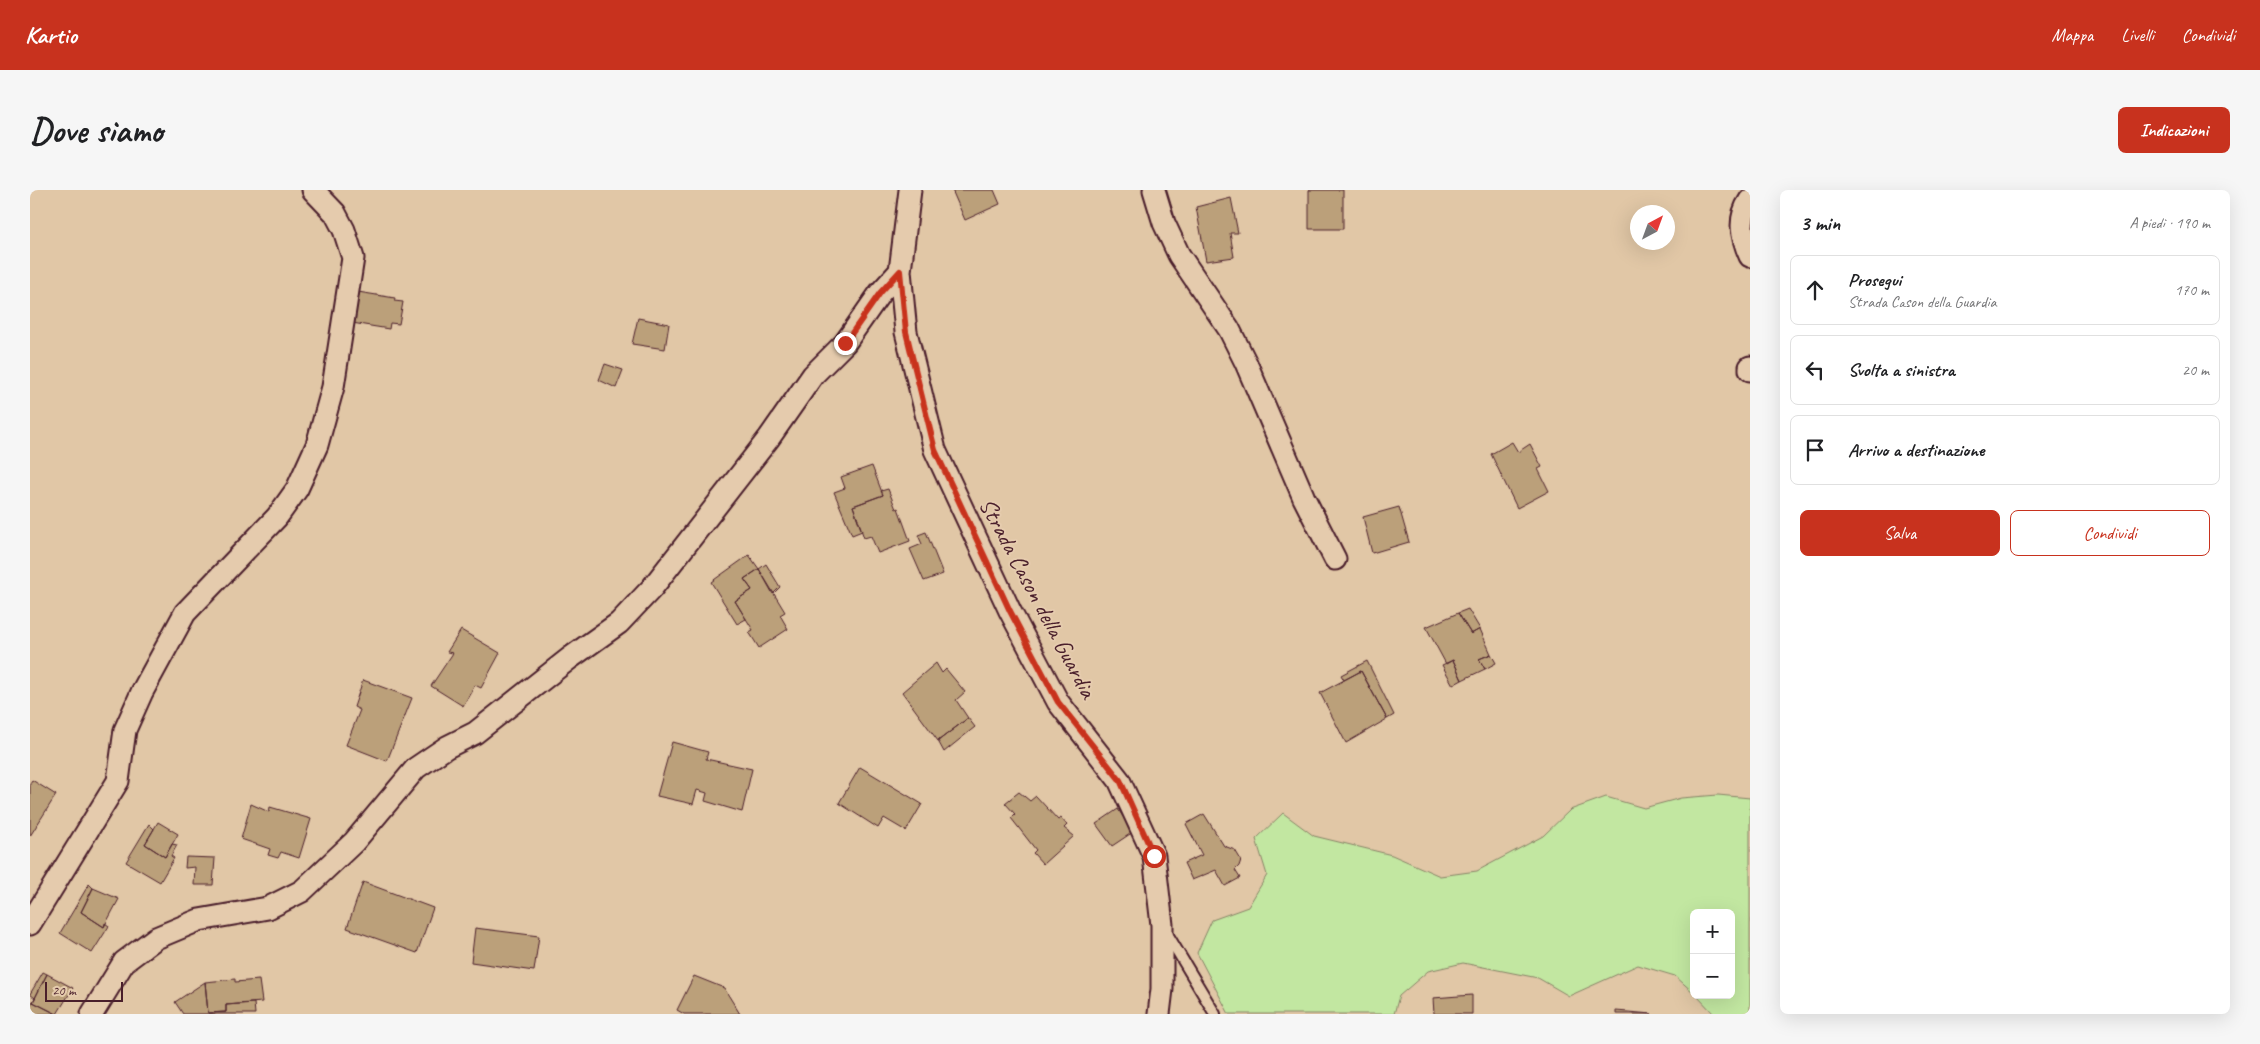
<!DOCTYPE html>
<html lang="it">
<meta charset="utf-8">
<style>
body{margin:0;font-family:Caveat,sans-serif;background:#f6f6f6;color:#202124}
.controls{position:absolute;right:15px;bottom:15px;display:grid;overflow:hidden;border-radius:8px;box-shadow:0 5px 20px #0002}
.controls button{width:45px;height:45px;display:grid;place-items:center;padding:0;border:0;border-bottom:1px solid #e0e0e0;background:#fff;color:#202124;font:25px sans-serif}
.compass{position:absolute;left:1600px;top:15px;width:45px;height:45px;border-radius:50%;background:#fff;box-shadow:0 5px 20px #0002;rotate:41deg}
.scale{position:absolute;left:15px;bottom:12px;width:78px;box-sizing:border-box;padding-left:5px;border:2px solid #4a1f2b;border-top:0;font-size:14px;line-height:18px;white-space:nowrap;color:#4a1f2b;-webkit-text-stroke:4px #e5cbad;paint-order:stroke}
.stop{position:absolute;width:15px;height:15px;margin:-11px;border:4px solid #c8321e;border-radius:50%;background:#fff}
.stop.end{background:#c8321e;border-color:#fff;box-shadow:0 1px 5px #0008}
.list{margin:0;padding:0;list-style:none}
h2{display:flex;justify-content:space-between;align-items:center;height:65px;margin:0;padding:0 20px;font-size:21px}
h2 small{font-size:16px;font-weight:400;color:#757577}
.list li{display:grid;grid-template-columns:32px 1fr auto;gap:15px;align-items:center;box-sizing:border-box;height:70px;margin:0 10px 10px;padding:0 10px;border:1px solid #e0e0e0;border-radius:8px}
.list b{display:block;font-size:19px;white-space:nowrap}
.list p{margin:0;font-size:16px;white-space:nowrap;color:#757577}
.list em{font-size:16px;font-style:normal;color:#757577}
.actions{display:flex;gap:10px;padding:15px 20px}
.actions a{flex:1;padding:11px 0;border:1px solid #c8321e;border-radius:8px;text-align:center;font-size:18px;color:#c8321e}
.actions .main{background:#c8321e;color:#fff}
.icon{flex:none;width:28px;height:28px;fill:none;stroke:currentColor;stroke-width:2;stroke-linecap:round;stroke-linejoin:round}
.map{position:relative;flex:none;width:1720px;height:824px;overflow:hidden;border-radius:8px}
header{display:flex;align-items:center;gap:30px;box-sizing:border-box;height:70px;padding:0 25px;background:#c8321e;color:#fff}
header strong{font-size:24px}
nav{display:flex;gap:28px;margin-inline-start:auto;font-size:18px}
.intro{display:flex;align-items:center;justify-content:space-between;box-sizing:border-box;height:120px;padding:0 30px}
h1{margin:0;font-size:35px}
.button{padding:12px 22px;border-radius:8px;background:#c8321e;color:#fff;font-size:18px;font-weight:700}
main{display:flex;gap:30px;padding:0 30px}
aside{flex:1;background:#fff;border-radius:8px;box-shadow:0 5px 20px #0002}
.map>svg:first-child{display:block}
</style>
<header>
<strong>Kartio</strong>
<nav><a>Mappa</a><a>Livelli</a><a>Condividi</a></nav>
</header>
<div class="intro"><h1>Dove siamo</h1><a class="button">Indicazioni</a></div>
<main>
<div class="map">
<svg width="1720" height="824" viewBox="0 0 1720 824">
<rect width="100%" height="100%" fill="#e1c7a6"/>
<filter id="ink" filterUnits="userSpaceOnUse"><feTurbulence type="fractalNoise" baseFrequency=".02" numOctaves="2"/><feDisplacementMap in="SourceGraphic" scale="10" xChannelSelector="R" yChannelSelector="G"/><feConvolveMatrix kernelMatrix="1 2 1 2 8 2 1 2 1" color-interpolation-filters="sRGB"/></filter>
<g filter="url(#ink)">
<!-- green -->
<path fill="#c2e7a1" stroke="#868366" d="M1688,605L1720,608V824H1684L1666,805H1701V723H1664V803L1645,786L1608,775L1539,806L1508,788L1433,773L1398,781L1369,806L1364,824H1199L1167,763L1182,730L1218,717L1237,685L1226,649L1253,623L1284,646L1362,665L1410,686L1447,681L1513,646L1540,620L1576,607L1614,618L1651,608Z"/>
<!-- building -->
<path fill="#bba07a" stroke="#4a1f2b" d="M922,0H964L970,14L935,30Z
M1279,0H1313V39H1279Z
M1201,8L1208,43H1200L1204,67L1176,71L1166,17Z
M328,102L365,108L364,111L373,112L369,134L360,133L359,139L322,133Z
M608,128L639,134L635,159L602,154Z
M575,174L593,180L586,198L569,190Z
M1482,252L1488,262L1500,254L1512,277L1508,279L1519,301L1487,318L1461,264Z
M842,276L853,305L823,316L832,341L822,345L804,302L815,298L811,287Z
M858,299L866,319L868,318L880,351L848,363L841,346L834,348L823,316L853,305L851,301Z
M1369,317L1379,352L1342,363L1333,327Z
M896,342L913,384L894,391L880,359L892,354L888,345Z
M719,365L729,379L714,389L722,400L705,411L716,429L707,434L681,392Z
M736,374L750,397L743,404L729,379Z
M729,379L755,422L750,425L758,439L729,458L719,442L723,440L705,411L722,400L714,389Z
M1438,419L1450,439L1441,444L1428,423Z
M1428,423L1441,444L1450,439L1461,464L1449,469L1455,479L1432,490L1423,470L1416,474L1396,437Z
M431,440L470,463L451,498L445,495L433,516L401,496L423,463L417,462Z
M1461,464L1466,473L1455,479L1449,469Z
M1423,470L1432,490L1423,495L1412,475Z
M1337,471L1364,525L1357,529L1331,481L1314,490L1311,485Z
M906,473L912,483L916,479L935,502L926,510L938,528L908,551L872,502Z
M1331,481L1357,529L1316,553L1290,503Z
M333,490L382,508L357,571L316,555L330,520L324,517Z
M938,528L945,537L914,562L908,551Z
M642,552L678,562L676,569L722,579L712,622L675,611L677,603L667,600L663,614L627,606Z
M830,577L892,614L876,641L854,628L848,638L809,613Z
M2,590L26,605L0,646V593Z
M989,602L1000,611L1006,606L1028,630L1031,628L1037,635L1034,638L1044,646L1013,674L1003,663L1006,660L981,628L985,624L975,613Z
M221,614L239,622L240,617L281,629L269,668L251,662L248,668L238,665L240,659L211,649Z
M1088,619L1103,642L1082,656L1066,634Z
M1174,624L1194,656L1205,660L1211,670L1209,676L1205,680L1210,688L1195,696L1186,680L1162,690L1154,673L1172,665L1156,634Z
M128,632L148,644L135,667L115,654Z
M119,634L124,639L115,654L135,667L142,654L147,655L141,666L144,668L130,692L96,672Z
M156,667L185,668L183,695H164L165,677L155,678Z
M333,692L403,718L387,763L317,738Z
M59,694L63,698L51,722L74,737L75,733L79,736L62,763L30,743Z
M63,698L89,709L74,737L51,722Z
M445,738L509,746L504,781L441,772Z
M13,782L17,784L3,812L26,824H0V816L5,808L0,804Z
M17,784L43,798L27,824L3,812Z
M664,786L694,798L710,824H654L647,820Z
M205,789V792L229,790L232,812L196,815V822L178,823L175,792Z
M175,792L178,823L196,822V815L224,813L225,824H153L145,812Z
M1442,805V824H1404L1403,808Z
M1586,821L1622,824H1586Z"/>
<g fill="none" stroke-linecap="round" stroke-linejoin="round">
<!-- service casing -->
<g stroke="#4a1f2b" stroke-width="14">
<path id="service" d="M1136,742L1185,824"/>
</g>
<!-- minor casing -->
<g stroke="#4a1f2b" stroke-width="25">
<path id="minor" d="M880,0L870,81L876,142L905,260L980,421L1028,512L1089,590L1124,666L1132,735V799L1129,824
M1124,0L1134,33L1149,65L1199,139L1216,173L1274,308L1305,369
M1720,10C1708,28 1711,46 1720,66
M1720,177V180
M0,734L88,591L95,540L112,502L155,423L247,327L267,299L287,255L303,197L323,68L314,40L305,23L283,0
M62,824L94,772L126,748L169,730L238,718L272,701L324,652L386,578L417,557L445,543L540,468L589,433L622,398L739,248L783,185L815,153L850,103L870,81"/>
</g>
<!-- service -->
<use href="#service" stroke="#e5cbad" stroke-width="10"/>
<!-- minor -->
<use href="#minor" stroke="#e5cbad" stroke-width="21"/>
</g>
</g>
<g fill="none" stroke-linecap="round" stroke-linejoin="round" filter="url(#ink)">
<!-- route -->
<path stroke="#c8321e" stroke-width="6" d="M815,153L850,103L870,81L876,142L905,260L980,421L1028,512L1090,590L1124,666"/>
</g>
<g text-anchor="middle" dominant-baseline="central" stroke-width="4" stroke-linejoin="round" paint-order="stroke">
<!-- street labels -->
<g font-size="24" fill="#4a1f2b" stroke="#e5cbad">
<text transform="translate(1008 408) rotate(62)">Strada Cason della Guardia</text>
</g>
</g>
</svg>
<div class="controls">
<button>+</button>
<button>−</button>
</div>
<svg class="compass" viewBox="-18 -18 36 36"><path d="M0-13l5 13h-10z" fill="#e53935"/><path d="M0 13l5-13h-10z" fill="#757577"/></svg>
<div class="scale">20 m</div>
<div class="stop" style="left:1124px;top:666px"></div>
<div class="stop end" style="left:815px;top:153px"></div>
</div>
<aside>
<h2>3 min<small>A piedi · 190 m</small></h2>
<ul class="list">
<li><svg class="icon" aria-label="ahead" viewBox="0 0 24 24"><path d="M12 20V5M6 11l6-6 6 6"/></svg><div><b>Prosegui</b><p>Strada Cason della Guardia</p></div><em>170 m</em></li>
<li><svg class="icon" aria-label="left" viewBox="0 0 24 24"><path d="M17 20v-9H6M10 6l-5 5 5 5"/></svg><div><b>Svolta a sinistra</b></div><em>20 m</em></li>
<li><svg class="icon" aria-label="arrive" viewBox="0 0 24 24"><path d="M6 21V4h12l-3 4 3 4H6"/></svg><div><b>Arrivo a destinazione</b></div></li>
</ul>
<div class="actions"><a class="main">Salva</a><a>Condividi</a></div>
</aside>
</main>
